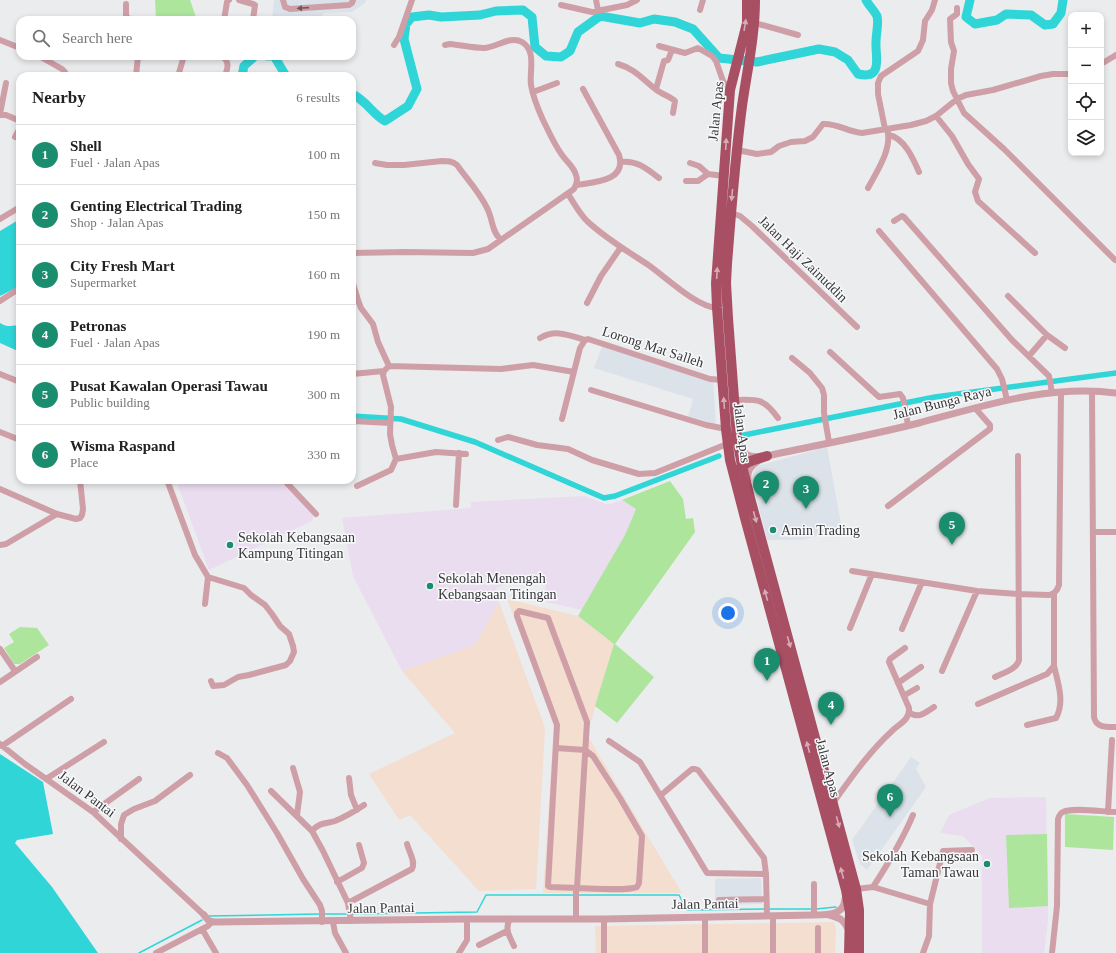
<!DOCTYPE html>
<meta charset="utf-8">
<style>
body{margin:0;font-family:Georgia,serif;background:#f6f6f6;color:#222}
.controls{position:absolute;right:12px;top:12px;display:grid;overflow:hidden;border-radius:8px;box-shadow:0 2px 6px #0003}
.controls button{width:36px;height:36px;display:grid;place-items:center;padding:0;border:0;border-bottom:1px solid #e0e0e0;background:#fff;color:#222;font:20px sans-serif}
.you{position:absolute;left:728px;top:613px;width:14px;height:14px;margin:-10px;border:3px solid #fff;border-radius:50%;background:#1a73e8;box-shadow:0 0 0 6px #1a73e833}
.badge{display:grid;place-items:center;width:26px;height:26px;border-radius:50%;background:#1a8d6e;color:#fff;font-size:13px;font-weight:700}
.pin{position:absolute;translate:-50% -33px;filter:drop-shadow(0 1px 2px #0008)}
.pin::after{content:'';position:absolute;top:21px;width:14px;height:12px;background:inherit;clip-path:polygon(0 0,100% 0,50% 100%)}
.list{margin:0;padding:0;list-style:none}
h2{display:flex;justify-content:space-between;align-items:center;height:52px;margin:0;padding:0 16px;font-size:17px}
h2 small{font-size:13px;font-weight:400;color:#767676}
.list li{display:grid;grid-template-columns:26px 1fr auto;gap:12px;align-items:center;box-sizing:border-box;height:60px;padding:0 16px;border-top:1px solid #e0e0e0}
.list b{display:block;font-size:15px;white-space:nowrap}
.list p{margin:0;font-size:13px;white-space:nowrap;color:#767676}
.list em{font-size:13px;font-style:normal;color:#767676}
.icon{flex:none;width:22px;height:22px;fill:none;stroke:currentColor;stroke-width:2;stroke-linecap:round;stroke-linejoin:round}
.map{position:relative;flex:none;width:1116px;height:953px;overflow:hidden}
.search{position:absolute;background:#fff;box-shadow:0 2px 6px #0003;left:16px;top:16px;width:340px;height:44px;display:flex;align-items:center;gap:10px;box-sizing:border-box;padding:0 14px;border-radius:12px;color:#767676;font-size:15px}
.panel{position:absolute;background:#fff;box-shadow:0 2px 6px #0003;left:16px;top:72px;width:340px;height:412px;border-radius:12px}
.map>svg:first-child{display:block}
</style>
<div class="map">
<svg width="1116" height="953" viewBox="0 0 1116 953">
<rect width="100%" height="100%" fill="#ebeced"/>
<!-- built -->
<path fill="#dce2e9" d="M274,0H366V2L352,12L324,13L317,20H272Z
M604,341L713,377L716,426L688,417L693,399L594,368Z
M827,447L842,529L802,540H767L752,480L753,473L757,466Z
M911,757L920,763L916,769L926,787L867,870L860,864L852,840Z
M761,878L762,904L715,905V879Z"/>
<!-- industrial -->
<path fill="#f3ded0" d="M507,599L578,616L614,644L587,735L682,893H543L554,724Z
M499,602L545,728L536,889L479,891L410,815L399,820L369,774L455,733L402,671L475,645Z
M834,922L836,930L835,953H596L595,926Z"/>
<!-- education -->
<path fill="#eaddf0" d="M176,480H282L314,515L312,521L209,570Z
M585,496L605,504H610L622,500L636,509L625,535L582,610L546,602L545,582L509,583L496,588L500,599H498L499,602L475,645L402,671L353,576L342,518L471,508V502Z
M1046,797L1048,920L1044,953H982V856L963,836L940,833L949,815L990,798Z"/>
<!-- green -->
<path fill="#ade59d" d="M155,0H190L197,20L156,19Z
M670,481L683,499L686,519L693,518L695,532L615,644L654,677L617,723L595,706L614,644L578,616L625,535L636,509L622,500Z
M20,627L37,628L49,645L20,664H14L4,648L14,642L9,634Z
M1065,814L1114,817L1113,850L1065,847Z
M1047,834L1048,906L1009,908L1006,835Z"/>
<!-- water -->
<path fill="#30d5d7" d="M20,219V286L0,296V231Z
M0,323C10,329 11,324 20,326V352L0,343Z
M0,754L43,782L53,834L17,840L15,843L52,887L98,953H0Z"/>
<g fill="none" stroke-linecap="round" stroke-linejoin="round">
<!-- stream -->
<path stroke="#30d5d7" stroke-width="1.5" d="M577,895H679L687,910L764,909
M768,909H812
M816,909L836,907
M323,914H347
M351,914L477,912L486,895H573
M209,916L319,914
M139,953L202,920"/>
<!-- canal -->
<path stroke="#30d5d7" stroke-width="5.5" d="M352,416L401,419L475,442L604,498L615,496L719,456
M744,435L935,397L1116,373"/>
<!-- river -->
<path stroke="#30d5d7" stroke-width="9" d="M970,0L966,17L975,24L997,20L1006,14L1031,15L1045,25L1053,24L1061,13L1063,0
M267,56H274L286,76
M242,76L244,66L255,56
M352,94C366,100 372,114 385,121L408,106L417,89L404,39L406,24L412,17L429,15L441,17L480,15L496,11L523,10L532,17L535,47L546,56L561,57L570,51L578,32L600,16L640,23L654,19L675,22L693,29L719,58L757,62L819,49L835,52L848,60L858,74C884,80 875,56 876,42C876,34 879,23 877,16C874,10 869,6 866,0"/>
<!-- minor -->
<path stroke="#cf9fa7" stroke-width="6" d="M239,0L253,4L255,5L253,20
M283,0L285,7L290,9L349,5L352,3L353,0
M596,0L598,10
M126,4V15L129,20
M561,5L592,12L627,5L637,0
M957,8V14L950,19L951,42L954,51L951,69V83L953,91L964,113L1004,149L1115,260
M700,10L703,0
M224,20L227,2L229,0
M755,23L798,35
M0,40L20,48
M394,45L399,37L412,0
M659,46L685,53L698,48L712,56L716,61L723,81L730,90
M39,56L62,69L65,72L66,76
M221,56C230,61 228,67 225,76
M618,64C636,69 644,81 658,91C664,95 671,97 675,101L673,113
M1101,64L1116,55
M136,76L138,56
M178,76L184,56
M656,89L664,61L668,60L672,50
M533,92L557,83
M0,114L6,83
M0,115H6L20,121
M936,116L952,136L968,164L979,179L975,192L978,201L1035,253
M885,129L878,94V83L881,76L918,51L923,40L925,21L932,10L935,0
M889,135C904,138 913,158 919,172
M15,137L20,128
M737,150L757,154L771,152L779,146L791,142L805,141L813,137L823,124C837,123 848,132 862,133L911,125L926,121L936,116L957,99L966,95L993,90L1041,76L1053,74H1071
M621,162C637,160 647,169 659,178
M375,163L387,165H404L442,161C448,161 452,161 457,165C467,179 480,193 487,208C493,219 491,230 500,239
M690,163L699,166L708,174L724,176
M686,181H698L708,174
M577,185C595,182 627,181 619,155L583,89
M868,188C877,171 893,148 887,129
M568,194C574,203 579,213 587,221C605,238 627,251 647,264C666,277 695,306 717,308
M731,213L740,216L752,226L857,327
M0,219L20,207
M894,221L902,216L904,217L1012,340L1049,376L1052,393
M879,231L997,369L1002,379L1007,400
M352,253L405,252L473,253L488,249L574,189C577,184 578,180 576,175C574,167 567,162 562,155C554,144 549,132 543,120C538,109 533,97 531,85C529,72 537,51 522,42C510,35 496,48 484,48C473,48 461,45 450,44L445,45
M352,280L358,300L361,308L373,324L378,342L389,366
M1008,296L1047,335L1065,348
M0,301L20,288
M587,303L601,276L621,247
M540,338C556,329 568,335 585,340
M830,352L879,397L900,394L903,398L908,425
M1029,356L1047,335
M792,358L810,373L822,388L824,395V413L829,442
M0,374L20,382
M352,374L384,371
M591,390L706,425L726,429
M1092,391L1094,717C1096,728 1107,727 1116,727
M734,400C757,399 764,398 778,418
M562,419L580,348L585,340L588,339L710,379L722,380
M352,421L390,423
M0,432L20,440
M498,440L508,437L537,445L568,449L592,460L639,474L655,473L727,444
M396,459L392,445L390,434L391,407L383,375L384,371L389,366L501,369L533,365L574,372
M167,480L195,555L208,577L205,604
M284,480L316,514
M357,486L391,470L396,459L436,452L466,454
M0,489L57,514L76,519L80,518L82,515L83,509L80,480
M456,505L459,453
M888,506L990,429V425L975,408
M1094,532H1116
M0,545L6,544L57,514
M852,571L977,591L1018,594L1049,595C1055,593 1057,591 1059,585L1061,392
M208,577L244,588L251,595L265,605L272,614L280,626L289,634L293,646L294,652L290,661L286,665L249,675L238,677L224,685L213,686L211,681
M850,628L872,574
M902,629L922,582
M0,649L15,671
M942,671L977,591
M995,677C1003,673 1017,669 1019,660L1018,456
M0,682L37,657
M898,683L921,667
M905,695L917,688
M978,704L1047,674L1054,666V594
M910,713C919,719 926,712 934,707
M1027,725L1056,718C1065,702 1058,683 1054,666
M609,741L640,762L707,873L766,874L767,916
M0,744L25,764L93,812L204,915
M2,746L71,699
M556,748L585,750L593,756L620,798L642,836L639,883L637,887C627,892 566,887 550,887L548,886L557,725L517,616V613L519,611L548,618L587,722L577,888L576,891V919
M218,753L227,758L247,785L277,833L303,879L320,905L322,911V922
M293,768L300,792L297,815
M349,778L351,795L357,810
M46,779L104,742
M271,791L312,831L323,851L348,903L351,921
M661,795L692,769H695L698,770L764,858L766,874
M833,803C851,778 869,752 892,731C899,724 910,720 909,708L889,662L890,659L905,648
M93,812L139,779
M1108,812L1112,740
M312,831C320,822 325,824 335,821C345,817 355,811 364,805
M121,839V824L124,815L134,809L155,801L190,775
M337,882L362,868L364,863L359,845
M814,884V915
M873,887C888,864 902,841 913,815
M856,889L873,887L930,904L929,936L923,953
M719,900L766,899
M348,903L412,869C416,862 409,852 407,844
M930,904L943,851L972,850
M773,916V953
M705,917V953
M510,919C504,929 510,937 514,946
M604,919V953
M333,922L335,933L346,953
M818,928V953
M202,929L216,953
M479,945L507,931
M156,953L208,926L212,922
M459,953L467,940V919
M1052,953L1057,906L1058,819C1059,816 1060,813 1063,812C1071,807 1105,812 1116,812"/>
<!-- tertiary -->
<path stroke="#cf9fa7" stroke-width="7" d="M741,448C747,459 756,457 767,456C817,445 868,436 919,423C983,406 1049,384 1116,393
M748,480C747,471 750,466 758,461
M204,915L209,921L214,922L467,919H604L814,915C828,915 844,915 845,899
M829,915C841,918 844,920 849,931"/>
<!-- trunk -->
<path stroke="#a84f64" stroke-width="10" d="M747,0V23L730,90L716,283L717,308L726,429L730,460L745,518L846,890L850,913L849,953
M755,0C755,36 747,71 742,106C735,159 731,212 727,264L726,283L728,318L737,438L742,466L750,498L856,889L859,910V953
M739,470C745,461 757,459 767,456"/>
</g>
<!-- one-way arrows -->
<defs><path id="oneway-solid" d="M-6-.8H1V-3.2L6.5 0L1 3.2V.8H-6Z"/></defs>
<use fill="#6c5b5f" href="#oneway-solid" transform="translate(303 8) rotate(176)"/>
<g fill="#d4acb7">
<use href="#oneway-solid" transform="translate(745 25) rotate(-81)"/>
<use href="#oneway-solid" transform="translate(726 144) rotate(-87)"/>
<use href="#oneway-solid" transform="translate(732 195) rotate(95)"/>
<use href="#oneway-solid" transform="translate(717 273) rotate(-87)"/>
<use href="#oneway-solid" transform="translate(724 403) rotate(-94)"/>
<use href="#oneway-solid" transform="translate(755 517) rotate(75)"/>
<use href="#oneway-solid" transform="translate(766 595) rotate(-105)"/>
<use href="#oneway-solid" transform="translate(789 642) rotate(74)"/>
<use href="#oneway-solid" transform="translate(808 747) rotate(-105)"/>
<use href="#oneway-solid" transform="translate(838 822) rotate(75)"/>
<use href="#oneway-solid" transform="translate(842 873) rotate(-105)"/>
</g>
<!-- markers -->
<g fill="#1a8d6e" stroke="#f8f9fb" stroke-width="1.5">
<circle cx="773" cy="530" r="4"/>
<circle cx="230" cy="545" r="4"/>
<circle cx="430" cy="586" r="4"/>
<circle cx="987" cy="864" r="4"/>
</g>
<g text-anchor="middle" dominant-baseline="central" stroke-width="3" stroke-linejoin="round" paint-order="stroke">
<!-- street labels -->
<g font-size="14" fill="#373738" stroke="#f8f9fb">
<text transform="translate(716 111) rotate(-84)">Jalan Apas</text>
<text transform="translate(803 259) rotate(44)">Jalan Haji Zainuddin</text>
<text transform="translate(653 347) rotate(18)">Lorong Mat Salleh</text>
<text transform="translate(942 403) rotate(-14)">Jalan Bunga Raya</text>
<text transform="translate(742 433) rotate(83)">Jalan Apas</text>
<text transform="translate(828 768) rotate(75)">Jalan Apas</text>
<text transform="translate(87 794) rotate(37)">Jalan Pantai</text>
<text transform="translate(705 904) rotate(-1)">Jalan Pantai</text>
<text transform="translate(381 908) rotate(-1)">Jalan Pantai</text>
</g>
<!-- poi labels -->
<g font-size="14" fill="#373738" stroke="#f8f9fb" text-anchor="start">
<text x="781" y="530">Amin Trading</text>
<text x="238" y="537">Sekolah Kebangsaan<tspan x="238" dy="16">Kampung Titingan</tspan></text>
<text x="438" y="578">Sekolah Menengah<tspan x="438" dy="16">Kebangsaan Titingan</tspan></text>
<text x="979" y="856" text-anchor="end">Sekolah Kebangsaan<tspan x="979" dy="16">Taman Tawau</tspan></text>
</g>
</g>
</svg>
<div class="controls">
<button>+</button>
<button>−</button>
<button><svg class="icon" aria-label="locate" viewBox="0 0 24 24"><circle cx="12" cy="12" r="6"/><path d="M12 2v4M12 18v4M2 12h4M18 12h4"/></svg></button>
<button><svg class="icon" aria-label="layers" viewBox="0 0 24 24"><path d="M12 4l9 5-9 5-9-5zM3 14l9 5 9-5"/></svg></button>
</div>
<div class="you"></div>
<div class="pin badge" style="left:767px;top:681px">1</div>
<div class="pin badge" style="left:766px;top:504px">2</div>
<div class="pin badge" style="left:806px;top:509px">3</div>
<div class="pin badge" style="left:831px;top:725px">4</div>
<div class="pin badge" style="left:952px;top:545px">5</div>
<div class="pin badge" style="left:890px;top:817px">6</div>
<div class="search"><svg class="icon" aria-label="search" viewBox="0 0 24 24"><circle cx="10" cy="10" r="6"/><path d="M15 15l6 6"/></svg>Search here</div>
<section class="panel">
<h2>Nearby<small>6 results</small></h2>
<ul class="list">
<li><span class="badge">1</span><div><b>Shell</b><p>Fuel · Jalan Apas</p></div><em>100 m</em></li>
<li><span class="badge">2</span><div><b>Genting Electrical Trading</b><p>Shop · Jalan Apas</p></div><em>150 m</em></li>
<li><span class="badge">3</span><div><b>City Fresh Mart</b><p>Supermarket</p></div><em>160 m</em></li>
<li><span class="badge">4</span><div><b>Petronas</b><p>Fuel · Jalan Apas</p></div><em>190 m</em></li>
<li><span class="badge">5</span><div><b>Pusat Kawalan Operasi Tawau</b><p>Public building</p></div><em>300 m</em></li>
<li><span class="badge">6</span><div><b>Wisma Raspand</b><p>Place</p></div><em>330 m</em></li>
</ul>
</section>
</div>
